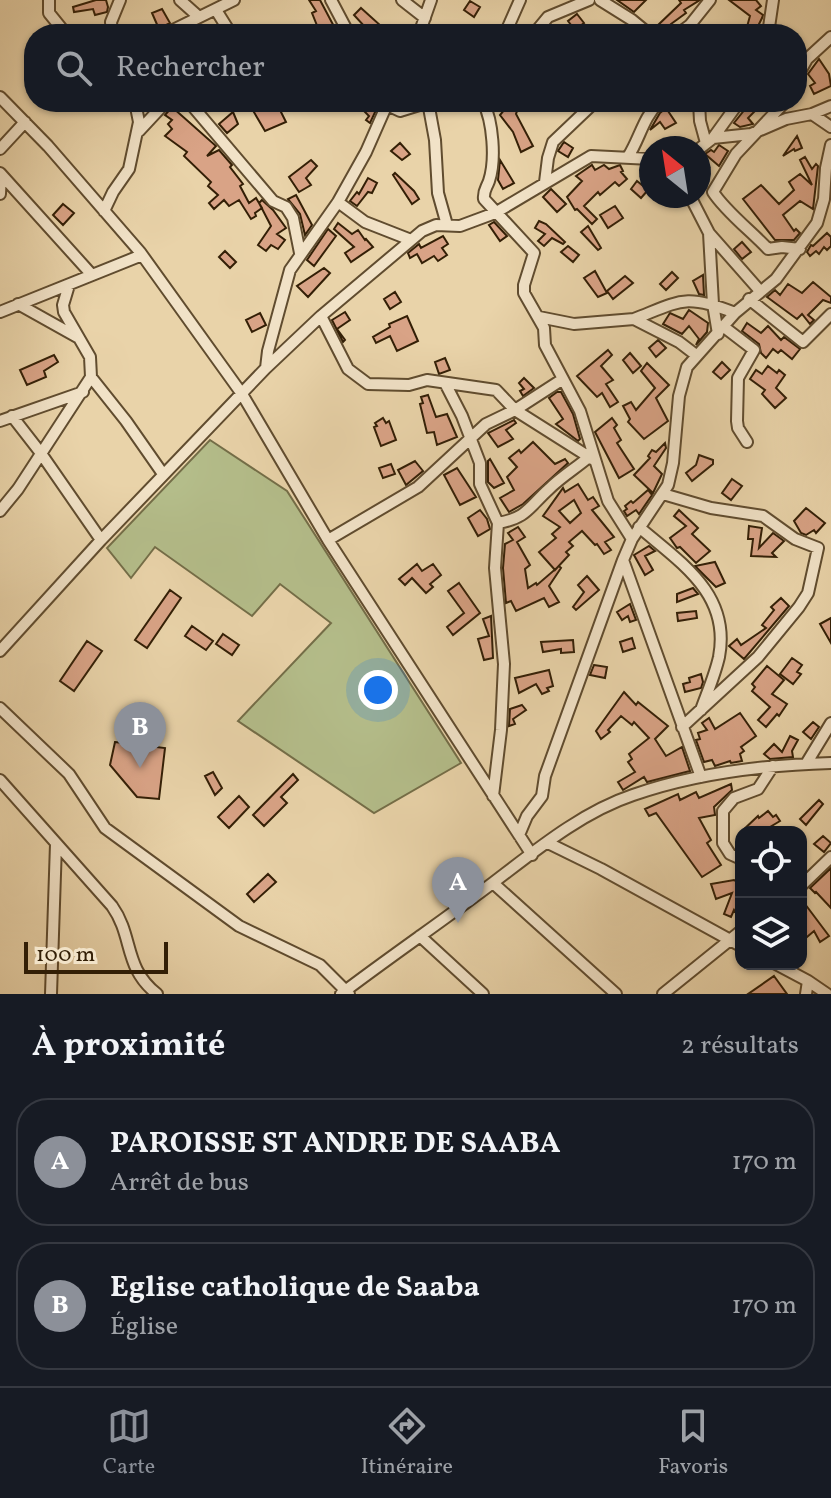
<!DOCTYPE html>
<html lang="fr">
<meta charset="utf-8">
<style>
body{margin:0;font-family:Vollkorn,serif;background:#20242c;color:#f1f3f6}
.controls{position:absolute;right:24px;bottom:24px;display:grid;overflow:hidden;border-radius:16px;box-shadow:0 2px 6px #0004}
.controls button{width:72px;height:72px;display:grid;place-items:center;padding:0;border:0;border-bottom:2px solid #363941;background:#171b24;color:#f1f3f6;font:40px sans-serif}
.compass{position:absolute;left:639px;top:136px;width:72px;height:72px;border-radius:50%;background:#171b24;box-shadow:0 2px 6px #0004;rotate:330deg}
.scale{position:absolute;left:24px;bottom:20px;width:144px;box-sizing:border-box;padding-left:8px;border:4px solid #331f06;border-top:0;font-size:22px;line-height:28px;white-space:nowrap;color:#331f06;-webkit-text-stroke:6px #f1e2c7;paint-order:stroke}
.you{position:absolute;left:378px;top:690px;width:28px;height:28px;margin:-20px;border:6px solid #fff;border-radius:50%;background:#1a73e8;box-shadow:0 0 0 12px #1a73e833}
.badge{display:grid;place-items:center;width:52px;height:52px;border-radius:50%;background:#8c9099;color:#fff;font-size:26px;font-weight:700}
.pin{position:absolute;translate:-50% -66px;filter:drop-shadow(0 2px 4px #0008)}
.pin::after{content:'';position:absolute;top:42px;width:28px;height:24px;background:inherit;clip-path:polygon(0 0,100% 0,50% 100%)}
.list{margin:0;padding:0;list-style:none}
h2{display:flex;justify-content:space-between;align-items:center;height:104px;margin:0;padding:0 32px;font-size:34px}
h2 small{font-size:26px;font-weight:400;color:#9ea1a6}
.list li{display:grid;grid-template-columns:52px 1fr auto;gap:24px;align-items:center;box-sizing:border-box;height:128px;margin:0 16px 16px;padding:0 16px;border:2px solid #363941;border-radius:32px}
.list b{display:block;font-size:30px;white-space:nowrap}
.list p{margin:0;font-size:26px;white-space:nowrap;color:#9ea1a6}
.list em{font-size:26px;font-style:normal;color:#9ea1a6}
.icon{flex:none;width:44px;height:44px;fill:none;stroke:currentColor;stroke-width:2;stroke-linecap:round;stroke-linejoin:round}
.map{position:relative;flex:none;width:831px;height:994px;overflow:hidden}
.search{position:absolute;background:#171b24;box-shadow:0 2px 6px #0004;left:24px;right:24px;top:24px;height:88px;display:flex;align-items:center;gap:20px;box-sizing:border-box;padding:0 28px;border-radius:32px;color:#9ea1a6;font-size:30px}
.sheet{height:392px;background:#171b24}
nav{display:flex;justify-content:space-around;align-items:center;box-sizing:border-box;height:112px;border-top:2px solid #363941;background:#171b24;font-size:22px;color:#9ea1a6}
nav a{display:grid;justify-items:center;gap:4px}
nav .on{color:#8c9099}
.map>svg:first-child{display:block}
</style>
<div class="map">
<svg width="831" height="994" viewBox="0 0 831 994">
<rect width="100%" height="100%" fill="#e9d3a9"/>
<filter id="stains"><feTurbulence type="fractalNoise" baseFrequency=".0025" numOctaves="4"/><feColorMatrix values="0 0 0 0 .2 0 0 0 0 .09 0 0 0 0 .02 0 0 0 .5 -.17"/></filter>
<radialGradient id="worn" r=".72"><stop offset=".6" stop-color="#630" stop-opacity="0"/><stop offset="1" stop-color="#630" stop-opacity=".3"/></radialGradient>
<!-- green -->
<path fill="#b4bd8a" stroke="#746e48" stroke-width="2" d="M210,440L287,491L461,763L374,813L238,721L331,623L280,584L252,616L155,547L131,578L107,548Z"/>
<!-- building -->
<path fill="#d9a386" stroke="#331f06" stroke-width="2" fill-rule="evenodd" d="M96,0H106L108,7L107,12L95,15L93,9L74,12L73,7Z
M309,0H320L338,34H307L318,28L312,13L316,11Z
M617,0H646L634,12Z
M679,0H700L684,10L686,13L671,24L673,28L670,34H665L656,27L681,3Z
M729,0H756L761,6L756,10L763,15L762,18L754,34H745L750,16Z
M470,1L480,7L474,17L464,10Z
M361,8L381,26L374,30L377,34H357L366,28L354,15Z
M162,9L170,23L159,29L152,13Z
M577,14L584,23L575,30L568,21Z
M819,59L829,74L831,86L814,94L810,86L815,83L808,74Z
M248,102H276L286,122L265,131Z
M372,102L377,108L370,123L366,120L369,116L364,111Z
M750,103L756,110L748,118L753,124L740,127L734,123Z
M509,104L517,111L516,114L533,146L521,152L513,132L500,115Z
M172,107L216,146L207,156L219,150L232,165L230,167L243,184L240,186L249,203L256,198L262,208L255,213L256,216L251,219L239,200L229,206L224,200L214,209L209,203L218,195L208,186L211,182L184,156L187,152L165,136L172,129L168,124L172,120L165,115Z
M666,108L676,123L665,129L660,122L650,130L660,113Z
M233,112L238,124L227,133L219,124Z
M797,136L802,148L795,151L794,149L783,156Z
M564,142L573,148L568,157L558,151Z
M400,143L410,154L402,160L391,151Z
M719,145L728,151L719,166L705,154L711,150L714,152Z
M805,157L812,169L816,164L818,166L813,209L800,201L783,215L794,231L796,229L800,233L794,240H775L743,199L761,185L779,204L794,190L789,182L800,174L812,185L800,160Z
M311,160L317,166L306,178L311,185L299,192L289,177Z
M500,160L514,183L503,189L498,180Z
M592,165L595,170L604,165L609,169L620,165L623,171L621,172L627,179L619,186L615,182L600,195L598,192L584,206L597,219L592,224L577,209L575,210L567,197L582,181L576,176Z
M395,173L414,191L419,199L412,204L393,175Z
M368,178L377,183L372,193L368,192L357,206L350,201L357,192L359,194Z
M637,181L648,190L641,198L631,189Z
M551,189L566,204L557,212L543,197Z
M296,195L312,225L305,235L300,214L288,199Z
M262,200L273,210L286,228L277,234L285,240L278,249L271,245L266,251L258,245L271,226L259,203Z
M63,204L74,213L63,225L53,215Z
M615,206L623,218L608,228L600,215Z
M539,221L546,224L565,242L563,244L552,238L544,246L538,241L545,234L535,228Z
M494,222L507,236L500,241L489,225Z
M338,223L352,234L358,230L365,240L366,239L373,247L351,262L345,253L354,247L334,229Z
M588,226L601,248L598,250L581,232Z
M328,229L336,236L314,266L307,260Z
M827,233L831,237V246L827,250L824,247L819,254L816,251L810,256L807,252L811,245L813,246Z
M443,236L448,244L442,248L447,255L438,261L434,256L422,263L417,254L410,258L408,253L419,244L421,248Z
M742,242L751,252L742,259L734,249Z
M568,246L579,255L573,262L561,252Z
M225,251L236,262L230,268L219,257Z
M324,268L330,273L308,297L297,286Z
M595,271L607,293L598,297L584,278Z
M672,272L678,278L666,290L660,284Z
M703,275L704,295L699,294L693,281Z
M625,276L633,283L613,299L607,291Z
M813,282L831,297V303L823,300L808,315L814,320L810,324L802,314L797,319L767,297L775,290L780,295L788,284L802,293Z
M395,292L401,302L390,309L384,299Z
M689,310L708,323L707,332L696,345L699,339L689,326L682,334L663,324L670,313L683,319Z
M345,312L350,320L337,329L345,340L343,342L332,320Z
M260,313L266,325L252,332L246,320Z
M407,316L418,341L397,351L390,336L376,343L373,337L390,327L389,324Z
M747,323L761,333L768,326L781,340L784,337L800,349L792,359L781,350L778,353L773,349L766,358L761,353L759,344L742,331Z
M658,340L666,348L656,357L649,348Z
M608,350L612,355L601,366L613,380L606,384L618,402L610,407L602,393L597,397L577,376Z
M630,353L641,366L633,373L623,360Z
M54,355L58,362L44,371L46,377L27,385L20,370Z
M445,358L450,370L439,374L435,362Z
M722,362L730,370L721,379L713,372Z
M647,363L669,385L656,398L668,421L644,439L628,422L630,419L623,406L631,402L636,410L655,388L641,371Z
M768,366L777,373L779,370L785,375L776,388L786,398L775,408L762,394L765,390L750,379L756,370L762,374Z
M524,378L534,388L523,396L520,391L524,389L519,383Z
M557,392H561L573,414L580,439L578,441L556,424L563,419L549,398Z
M428,395L436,417L447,414L457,437L437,445L434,432L427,433L420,404L423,403L421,397Z
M383,418L386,423L389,421L396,440L381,446L374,427L377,426L375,423Z
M612,418L617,425L614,428L621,440L617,443L634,469L619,478L595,432Z
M514,420L516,423L506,430L513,439L498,447L488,433Z
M533,442L555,464L565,459L568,463L523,504L509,512L500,498L514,490L507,477L517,467L509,458L519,450L521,453Z
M665,443L666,448L654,466L662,474L653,493L634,475L650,458L648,456L652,450L656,452Z
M699,455L713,460V464L692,481L686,473L696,465Z
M490,459L504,483L494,488L488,482V461Z
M415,461L423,471L406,485L398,470Z
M391,464L395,474L383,478L379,468Z
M457,468L476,497L460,505L444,475Z
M732,479L742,486L731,500L722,493Z
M578,484L588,500L593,497L599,506L592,510L614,537L605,542L611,550L604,554L597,544L595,545L582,531L569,542L573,546L566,552L569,555L555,570L539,552L556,538L552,534L560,527L543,516L563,488L565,492ZM574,500L581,513L570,523L559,511Z
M648,490L652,495L639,514L636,510L627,516L624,511L627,509L625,506L631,501L633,503Z
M806,508L825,523L816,533L814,530L806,535L801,533L794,521Z
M480,510L487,519L490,529L478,536L468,518Z
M679,510L698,528L692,534L710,551L696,563L680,547L677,548L670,538L686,526L674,516Z
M749,526L762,528L759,548L773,533L784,541L772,553L776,557L751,556L753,539H748Z
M518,527L525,537L517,542L530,565L525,569L528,588L536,583L537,585L559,566L561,568L549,586L559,602L549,607L544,598L516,611L511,601L506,603L503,568L505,544L513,540L508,533Z
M649,546L655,551L645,556L653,570L645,575L634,555Z
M715,562L725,583L716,587L695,566Z
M417,564L422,571L433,564L441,575L430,584L433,587L426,593L412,578L405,585L399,579Z
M587,576L599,590L576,610L573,607L584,592L578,585Z
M459,583L480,613L453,635L447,627L464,613L448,591Z
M693,588L698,594L677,602V594Z
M170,590L181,598L147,648L135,640Z
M781,598L789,606L744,659L729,646L737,639L741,645L766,628L762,625L774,610L771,607Z
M630,604L636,620L630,622L628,616L622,620L617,612Z
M696,611L697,618L678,621L677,613Z
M491,616L493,658L484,660L478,639L489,636L483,619Z
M831,618V643L820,624Z
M192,626L213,641L206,650L185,636Z
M223,634L239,645L232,655L216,644Z
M632,638L635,648L623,652L620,642Z
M573,640L574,652L561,653V649L543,652L541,642Z
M87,641L102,651L74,691L60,681Z
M792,658L802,665L797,672L801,674L793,684L780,674Z
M594,665L607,667L605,678L590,675Z
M767,666L784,680L772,694L787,704L779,716L777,714L766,727L758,720L770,707L752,691L755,687L752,684Z
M549,670L553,686L547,688L549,691L542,694L536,684L519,693L515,678Z
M701,674L703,682L701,688L685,692L683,684L690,682L689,678Z
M624,692L636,705L638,702L668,726L655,739L666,756L682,747L690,771L647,782L644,777L623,790L618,782L635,772L628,762L632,759L629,754L649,738L634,722L632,725L621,716L608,730L610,732L601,739L596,731Z
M522,705L526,710L513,719L515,724L509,726L510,709Z
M740,713L756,736L741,747L744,751L740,754L742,761L731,763L730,761L715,766L712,760L704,762L696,740L700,739L698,733L707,730L702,723L709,718L715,729Z
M813,722L819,727L811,739L803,732Z
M790,736L798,740L792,751L793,757L770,759L764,754L774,744L782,752Z
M115,742L165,748L159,799L137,797L110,765Z
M213,772L222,788L215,795L205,776Z
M293,774L298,780L281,797L287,803L264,826L253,815Z
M731,784L732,790L714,807L715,815L699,818L711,840L707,843L721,865L702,877L656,813L649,816L645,809L678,794L680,800L696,792L699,798Z
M239,796L249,807L229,828L218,817Z
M819,800L823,804L806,825L800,819Z
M768,811L773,817L776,815L780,821L770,827L777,832H741L758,816L759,818Z
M823,836L831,843L824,852L814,844Z
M831,868V908L816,892L815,893L810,888Z
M741,873V921L734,910L731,917L724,914L732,893L716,899L711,884L734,880L737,882Z
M268,874L276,882L254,902L247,894Z
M805,904L829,936L820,942L814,931L801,942V907Z
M774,976L787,994H748Z"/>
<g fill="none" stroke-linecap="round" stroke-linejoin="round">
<!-- street casing -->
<g stroke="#604c2f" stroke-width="14">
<path id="street" d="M49,0V13L66,34
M180,0L199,17
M331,0L349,34
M402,0L425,18
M600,0L632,20L649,34
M216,10L231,34
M112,34L111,22L120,0
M165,34L234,0
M419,34L431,0
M505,34L520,0
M534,34L548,17L589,0
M678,34L690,25L710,0
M768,34L773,0
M797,77L807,59L831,37
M0,97L48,146L140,252L242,394L328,540L532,855
M189,102L273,201L286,207L293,218L300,253
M428,102L435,140L438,193L447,225
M483,102C493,121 496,160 489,181C486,189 483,191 484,199L534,253L524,285V293L544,328L545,345L580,411L608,501L632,539
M699,102L700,121L706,143
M785,102L736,154L713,192C725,211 751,231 768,249L782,247L800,249
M383,103L400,111L429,102
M812,114L831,127
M139,131L166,102
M713,138L751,134L786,119L812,114L831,106
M0,149L25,122
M699,149L713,138L739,102
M628,157C640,138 643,118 659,102
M0,173L92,275
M545,182L548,158L553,142L595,102
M0,194L1,174
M690,196L709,233L713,304L718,334
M338,202L365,222L411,240
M104,211L113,192L129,169L139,122L135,102
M709,233L760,291
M69,285L63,305L64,312L90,357L91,377L126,421L163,474
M749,299L803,342L831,314
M18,304L77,337
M0,312L142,255
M321,316L348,369L368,384L409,385L427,380L496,390L515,410L594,460
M539,317L574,324L634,319L679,342L696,355
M634,319C680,301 685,293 735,313
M724,327L754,350L738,378L737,421L738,428L747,442
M266,368L268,351L290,270L338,202L366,152L388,102
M445,383L462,416L480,463V484L498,523L495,568L504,664L501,730L493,796
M12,416L40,452L101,540
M0,421L83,392
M663,494L711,508L763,516L795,539L818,548L808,593L799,607L758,657L682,727
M0,511L18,489L91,377
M498,523C527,518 529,507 549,489C561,477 576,468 589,457
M639,527C681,563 731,594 719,657C715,675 707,693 701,710
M328,540L418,487L486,424L515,410L563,379
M623,560L701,777
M0,651L101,540L266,368L321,316L422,231L436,225L460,226L495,213L591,156L651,159
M0,708L69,774L105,828L239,926L320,965L349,994
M806,764L831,723
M0,780L112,906C134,937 123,967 157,994
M519,835L527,816L542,796L545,776L623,560L632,539L668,485L673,463L679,396L687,367L735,313L776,279L817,223L824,199L826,168L831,145
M548,843L601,869L741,946
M741,859L730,854L723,843V811L734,798L758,789L773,766
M493,883L616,994
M801,886L831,857
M420,936L483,994
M776,964L808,981L827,994
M51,994L56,844
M341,994C391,956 444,920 494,882C536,850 582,812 633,795C696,773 764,765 831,763
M663,994L741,931
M806,994L808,981"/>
</g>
<!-- street -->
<use href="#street" stroke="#f1e2c7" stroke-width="10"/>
</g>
<rect width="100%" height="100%" filter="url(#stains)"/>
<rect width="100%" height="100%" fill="url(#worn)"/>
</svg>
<div class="controls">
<button><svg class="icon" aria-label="locate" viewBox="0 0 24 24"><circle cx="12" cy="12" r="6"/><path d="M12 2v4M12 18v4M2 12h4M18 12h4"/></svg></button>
<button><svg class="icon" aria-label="layers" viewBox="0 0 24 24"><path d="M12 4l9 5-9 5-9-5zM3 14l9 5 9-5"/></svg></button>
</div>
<svg class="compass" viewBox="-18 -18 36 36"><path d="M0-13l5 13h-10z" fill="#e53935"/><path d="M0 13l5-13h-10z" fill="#9ea1a6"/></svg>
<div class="scale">100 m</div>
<div class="you"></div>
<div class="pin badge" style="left:458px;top:923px">A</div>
<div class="pin badge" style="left:140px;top:768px">B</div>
<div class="search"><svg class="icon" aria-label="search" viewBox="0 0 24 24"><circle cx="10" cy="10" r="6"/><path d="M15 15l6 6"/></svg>Rechercher</div>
</div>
<section class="sheet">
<h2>À proximité<small>2 résultats</small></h2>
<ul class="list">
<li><span class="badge">A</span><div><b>PAROISSE ST ANDRE DE SAABA</b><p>Arrêt de bus</p></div><em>170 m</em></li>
<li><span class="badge">B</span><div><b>Eglise catholique de Saaba</b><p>Église</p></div><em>170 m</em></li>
</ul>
</section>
<nav>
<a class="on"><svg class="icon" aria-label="map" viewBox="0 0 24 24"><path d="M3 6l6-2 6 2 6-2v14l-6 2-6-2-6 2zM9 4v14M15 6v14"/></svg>Carte</a>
<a><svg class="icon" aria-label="directions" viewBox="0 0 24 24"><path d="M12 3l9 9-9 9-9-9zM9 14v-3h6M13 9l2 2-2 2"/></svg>Itinéraire</a>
<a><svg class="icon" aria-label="saved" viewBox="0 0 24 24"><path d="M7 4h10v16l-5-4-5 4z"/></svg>Favoris</a>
</nav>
